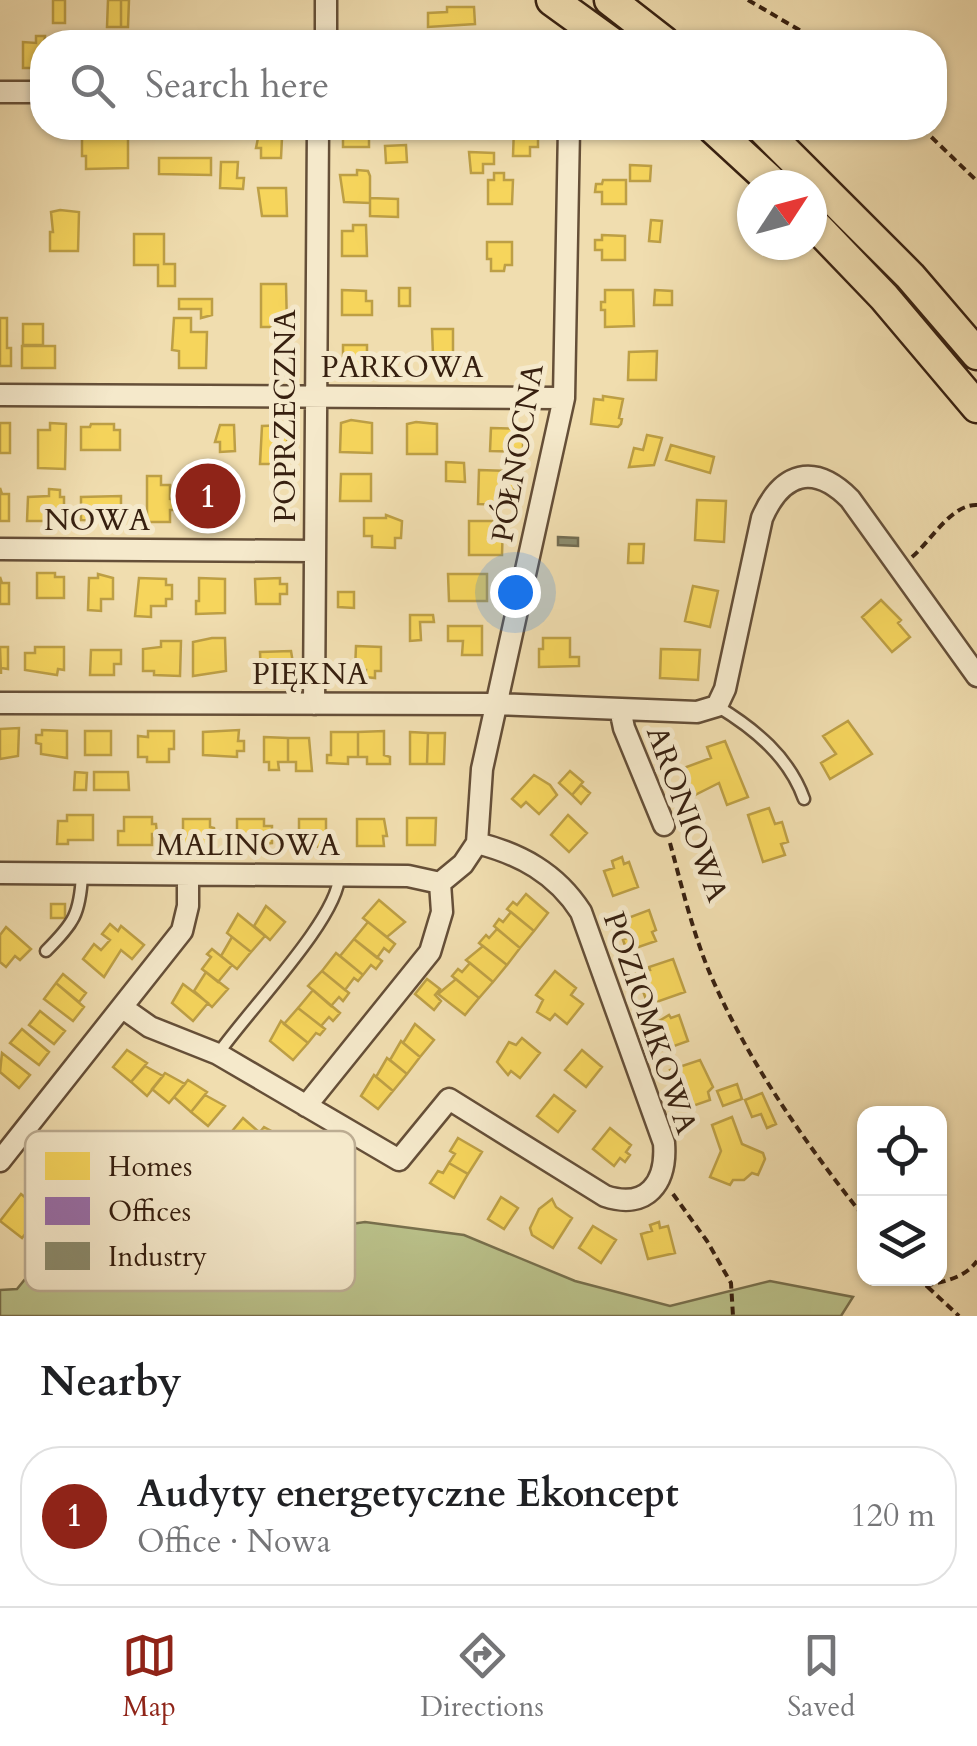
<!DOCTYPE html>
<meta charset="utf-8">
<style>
body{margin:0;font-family:Cardo,serif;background:#f2f2f2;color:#202124}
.controls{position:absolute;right:30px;bottom:30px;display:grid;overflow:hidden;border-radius:20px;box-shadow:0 2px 8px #0004}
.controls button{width:90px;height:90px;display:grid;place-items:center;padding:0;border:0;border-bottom:2px solid #e0e0e0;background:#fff;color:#202124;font:50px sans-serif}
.compass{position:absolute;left:737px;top:170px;width:90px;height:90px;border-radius:50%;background:#fff;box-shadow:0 2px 8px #0004;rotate:54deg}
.you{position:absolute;left:515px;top:592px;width:35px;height:35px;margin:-25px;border:8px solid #fff;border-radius:50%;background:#1a73e8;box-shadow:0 0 0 15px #1a73e833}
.badge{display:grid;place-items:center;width:65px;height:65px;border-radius:50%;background:#8f2418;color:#fff;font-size:32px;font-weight:700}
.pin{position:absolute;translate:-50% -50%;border:5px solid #fff;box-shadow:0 2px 10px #0006}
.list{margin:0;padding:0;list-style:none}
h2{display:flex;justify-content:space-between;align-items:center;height:130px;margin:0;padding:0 40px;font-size:42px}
h2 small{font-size:32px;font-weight:400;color:#757577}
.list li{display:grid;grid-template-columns:65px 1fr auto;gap:30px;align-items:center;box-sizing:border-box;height:140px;margin:0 20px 20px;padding:0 20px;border:2px solid #e0e0e0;border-radius:40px}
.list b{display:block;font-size:38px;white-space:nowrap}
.list p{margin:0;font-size:32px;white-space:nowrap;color:#757577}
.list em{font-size:32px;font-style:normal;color:#757577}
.icon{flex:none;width:55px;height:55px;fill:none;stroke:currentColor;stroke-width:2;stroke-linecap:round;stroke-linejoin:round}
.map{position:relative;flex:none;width:977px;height:1316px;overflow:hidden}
.search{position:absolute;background:#fff;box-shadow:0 2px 8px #0004;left:30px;right:30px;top:30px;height:110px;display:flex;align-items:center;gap:25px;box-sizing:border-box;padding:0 35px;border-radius:40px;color:#757577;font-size:38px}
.sheet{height:290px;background:#fff}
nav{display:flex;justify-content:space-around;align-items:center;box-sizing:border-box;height:140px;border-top:2px solid #e0e0e0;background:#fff;font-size:28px;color:#757577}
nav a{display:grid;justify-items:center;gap:5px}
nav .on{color:#8f2418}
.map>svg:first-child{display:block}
</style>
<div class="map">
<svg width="977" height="1316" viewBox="0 0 977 1316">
<rect width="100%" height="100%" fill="#f0ddaf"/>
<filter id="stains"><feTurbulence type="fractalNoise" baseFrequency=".002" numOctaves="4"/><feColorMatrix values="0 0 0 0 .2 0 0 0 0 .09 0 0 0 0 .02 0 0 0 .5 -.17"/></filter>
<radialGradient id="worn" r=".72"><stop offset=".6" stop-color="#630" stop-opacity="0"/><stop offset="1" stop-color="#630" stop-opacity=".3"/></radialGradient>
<!-- green -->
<path fill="#bac18a" stroke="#78704d" stroke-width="2.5" d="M112,1211L209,1239L288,1233L365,1222L464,1235L575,1281L670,1306L770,1281L853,1297L841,1316H0V1290L17,1289L43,1257L83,1219Z"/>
<!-- homes -->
<path fill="#f6d55c" stroke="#bd9f45" stroke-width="2.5" d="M53,0H65V23H53Z
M108,0H121V27H107Z
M121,0H129L128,27H121Z
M447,7H474L475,24L428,27V13L447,12Z
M378,34L400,35V42H377Z
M36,36H45L42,68H23V42L36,43Z
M111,128L128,130V168L86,169V156H82V138H86V130L111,131Z
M260,128H287V138H282L281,158H261V148H256Z
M343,128L369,129V147H343Z
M514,128H538V147H530V156H513Z
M406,145L407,162L386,163L385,146Z
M469,152L494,153V164H483V173H471Z
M159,158H211V175L159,174Z
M221,162H238L237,178H244L243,189L220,188Z
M630,165L651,166L650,181H630Z
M357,170L368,171L370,176V203L344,202L340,175H357Z
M494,173H504V180H513L512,204H488V180H494Z
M603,180H626V204H602V192H595L596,184H602Z
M258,188H286L287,216H262Z
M370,198L398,199V217L370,216Z
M60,210L79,212L78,251H50V232H53L51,212Z
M651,220L662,221L660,242L649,241Z
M353,225H366L367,256H342V231H353Z
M134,234H164V264H175V286H158V265H134Z
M602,235L625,236V260H602V250H595V240H602Z
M487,242H512V265H505L504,271H491V259H487Z
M261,284H286L287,327H261Z
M399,288H410V306H399Z
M342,290L366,291V301H372V315H342Z
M605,290H633L634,326L605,327V310H601V302H605Z
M655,290L672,291V305H654Z
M179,299H212V315L201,318V309H179Z
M0,318H7V348H11V366H0Z
M174,318H191V332H207L206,368H179V351L172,350Z
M23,324H43V345H23Z
M432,329H453V355H433Z
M343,345H367V357H372V365H367V370H343Z
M22,346H55V368H22Z
M657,351L656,380H628L629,352Z
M603,396L623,399L619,418L622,419L621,424L618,427L591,424L594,399L603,400Z
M351,420L372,423V453L340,452L341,423Z
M416,422L437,424V454H407V424Z
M0,423H10V453H0Z
M50,423L66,424L65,469L38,468V430H50Z
M91,424H114V430H120V450H81V427H90Z
M220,425H234L235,451L220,452V442H215Z
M288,425L286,464H260L262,426Z
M491,428L523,429V452L490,451Z
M647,435L662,438L654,465L629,467L634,448L643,450Z
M671,445L714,457L710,473L666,460Z
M446,462L464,463L465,482L446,481Z
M479,470L514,471V505L478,504Z
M341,474H371V501H340Z
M147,476H161V485H170V499L176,500V510H170V522H147Z
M0,488L2,494H9V521H0Z
M49,489L60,490V497H64V521H27L28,497L49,496Z
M121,496V515H114V521L81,520V497Z
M697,500L726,501L724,542L695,540Z
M386,515L402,521L401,538H395V548L372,547V536H364V518H386Z
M469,521H503L502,555H469Z
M629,544H644L643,563H628Z
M37,573H55V577H64V598H37Z
M98,574L113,578V599H101V611L88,610L89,578H98Z
M448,574H487V601H449Z
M0,577L2,583H9V604H0Z
M139,578L166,579V585H172V599H166V606H151V617L135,616Z
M199,578L225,579V613L196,614V601H199Z
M280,578V584H287V594H280V604H256L255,579Z
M693,586L718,591L710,627L685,621Z
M338,592H354V608L338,607Z
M881,600L901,620L898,623L910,637L892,652L862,617Z
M410,615H433L434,622H420L421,640L410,641Z
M448,626H482V655H462L463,641H448Z
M212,638H225L226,671L193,676V642Z
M543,638H570V657H579V666L539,667V649H543Z
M161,641H181L180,676L154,675V671H143V649L161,647Z
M356,646L381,647V671H375V678L365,677L366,670H355Z
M0,647H8V669L1,668V674Z
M35,647H64V670L58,669L57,675L25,670V653H35Z
M661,649L700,650L698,680L660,678Z
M91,650H121V664H114V675H90Z
M291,651L295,675L261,676L260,652Z
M848,721L872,754L830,779L821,763L836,754L823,736Z
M19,728L18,756L0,759V729Z
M42,730L67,731V758L41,754V744L36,743V735H42Z
M239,730L238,741H244V751H237V757L203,755V732Z
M85,731H111V755H85Z
M148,731H174V749H169V762H147V757H138V736L148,737Z
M384,731V755L390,757V764H367V757H358V732Z
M331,732H358V757H348V764L327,763V755H331Z
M410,732L428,733L427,764H410Z
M428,733H445L444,764H427Z
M264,737L288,738V762H278L279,770H269V762H264Z
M288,738H309L312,771H296V762H288Z
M725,741L748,797L727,805L719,783L691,797L681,769L711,758L707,747Z
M570,771L583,782L572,795L559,783Z
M75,772L87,773L86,790H74Z
M94,772H128L129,790H94Z
M534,775L550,785L557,795L539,814L526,802L521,807L512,799Z
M581,785L590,793L581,804L572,795Z
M769,808L775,824L782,822L788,842L781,844L785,855L763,862L748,815Z
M67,815H93V840H68V844H57L58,821H67Z
M568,815L587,833L569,852L551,835Z
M124,817H152V824H156L157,834H152V845H118V831H124Z
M407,818H436L435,845H407Z
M183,819H210V827L214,828L215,834H210V845H183Z
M237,819H264V826H272V843L237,846Z
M299,819H326V847L299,846Z
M357,819H384L387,836H383L384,846H357Z
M622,857L624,864L629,862L638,887L613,896L604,871L614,868L612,861Z
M526,894L548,913L534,931L507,909L513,902L517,905Z
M379,900L405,922L387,937L363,918Z
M51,904H65V918H51Z
M266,906L285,922L270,940L254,926Z
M649,910L656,930L652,932L656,941L627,951L623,940L627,938L620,921Z
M511,912L534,931L520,948L494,926L499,919L503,922Z
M238,914L265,936L251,952L227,933Z
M368,922L395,944L389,952L384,948L377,958L354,939Z
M110,924L118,931L121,926L144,945L132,959L121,950L104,977L83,959L94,944L101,950L110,940L102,934Z
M6,927L31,949L20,960L15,956L6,967L0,962V935Z
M497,929L520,948L507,965L479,943L486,935L489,938Z
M232,937L251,952L237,969L221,956Z
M354,939L382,961L376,969L371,965L363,975L340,956Z
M483,946L507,965L493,982L466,960Z
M212,949L232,965L218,982L202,969L211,957L207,954Z
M336,953L363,975L358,981L354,978L345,990L322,971Z
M673,959L685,992L648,1005L636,972L650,970L649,967Z
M470,963L493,982L479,998L452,976L458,969L462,972Z
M322,971L349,993L343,1001L339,997L331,1006L308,986Z
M555,971L576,988L571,995L583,1004L567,1024L555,1014L550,1020L537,1012L543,1000L536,995Z
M206,972L228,989L212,1007L194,991Z
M63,974L86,993L79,1002L56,983Z
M427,979L440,989L435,995L441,1001L434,1010L415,994Z
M456,979L479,998L465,1015L438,994Z
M56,983L84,1007L73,1021L44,999Z
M183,984L208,1003L193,1021L172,1003Z
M313,990L340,1013L333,1021L329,1017L321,1026L298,1008Z
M298,1008L325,1029L320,1035L316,1033L308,1043L284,1024Z
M40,1011L65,1031L54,1044L29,1025Z
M669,1015L671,1018L679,1015L688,1041L663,1050L654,1024Z
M281,1021L308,1043L293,1060L270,1041Z
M415,1024L434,1040L420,1057L403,1043Z
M22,1029L49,1052L39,1065L10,1043Z
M522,1038L540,1053L520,1078L511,1071L508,1075L497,1062L509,1042L516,1045Z
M401,1041L420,1057L407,1074L390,1060Z
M127,1050L147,1063L131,1082L113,1067Z
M582,1050L602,1067L586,1087L565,1070Z
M2,1053L30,1075L19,1088L0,1072Z
M387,1058L407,1074L393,1091L376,1077Z
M700,1060L713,1087L708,1092L710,1100L684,1109L670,1070Z
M145,1066L163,1076L147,1096L131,1082Z
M165,1073L185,1084L169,1103L152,1089Z
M374,1075L393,1091L378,1109L361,1096Z
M188,1080L207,1092L191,1112L174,1097Z
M737,1084L742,1099L723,1106L717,1091Z
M762,1093L776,1124L767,1128L761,1114L752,1117L745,1100Z
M205,1095L225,1106L208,1126L191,1112Z
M554,1095L575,1111L558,1132L537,1116Z
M732,1117L742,1144L763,1153L765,1159L758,1175L752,1173L744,1180H733L730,1185L710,1177L721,1151L712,1125Z
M243,1118L260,1133L241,1156L223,1142Z
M264,1127L284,1138L268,1158L250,1144Z
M610,1128L631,1145L626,1152L630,1155L625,1162L620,1158L614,1166L593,1149Z
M458,1138L482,1152L468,1174L449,1163L455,1154L450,1151Z
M449,1163L468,1174L454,1198L430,1183L438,1171L443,1173Z
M21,1194L43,1212L22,1238L0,1221Z
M501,1197L518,1208L504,1229L488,1219Z
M552,1199L556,1207L572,1218L553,1248L532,1235L530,1228L539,1209Z
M659,1222L660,1228L668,1226L675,1253L648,1259L641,1234L652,1231L650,1225Z
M593,1226L616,1240L601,1263L579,1248Z"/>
<!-- offices -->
<path fill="#9970ab" stroke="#7c587c" stroke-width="2.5" d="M192,470H205L215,480V496H227V522H213V514L195,510Z"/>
<!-- industry -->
<path fill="#8c8c6e" stroke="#726c52" stroke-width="2.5" d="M558,537L578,538V546L558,545Z"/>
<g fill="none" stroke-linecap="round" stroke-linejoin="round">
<!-- lane casing -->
<g stroke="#654f38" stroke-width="15">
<path id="lane" d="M717,706C755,729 789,757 804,799
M46,951C74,923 80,914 82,875
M218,1054C245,1014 339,918 339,876"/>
</g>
<!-- street casing -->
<g stroke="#654f38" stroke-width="25">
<path id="street" d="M326,42V0
M0,92H42
M0,395L564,398
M0,549L314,551
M0,703L497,704L697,712L717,706L725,689L762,518C782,472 814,463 850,499L977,676
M314,704L318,128
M620,709L624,728L664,825
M477,843L482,769L564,398L569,128
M0,873L408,876L440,883L463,864L477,843
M123,1008L150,1027L218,1054L399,1160L449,1099L605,1196C647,1210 667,1183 664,1143L581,912C556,873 520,854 477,843
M306,1106L430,952L442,912L440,883
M0,1161L182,931L188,906V875"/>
</g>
<!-- primary casing -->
<g stroke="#372010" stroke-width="35">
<path id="primary" d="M552,0L610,42
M610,0L664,42
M713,128L775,185
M762,128L910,276L977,354
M812,222L884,297L977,407"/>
</g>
<!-- path -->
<path stroke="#372010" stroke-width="4" stroke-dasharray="8 5" stroke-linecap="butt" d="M748,0L820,42
M922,128L977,181
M912,557C931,541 951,504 977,505
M670,843C682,887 693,934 711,976C749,1063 805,1143 864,1217
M673,1194L707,1241L731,1283L733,1316
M918,1278L959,1316
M925,1286C945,1281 965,1278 977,1261"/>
<!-- lane -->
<use href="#lane" stroke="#f5e9cb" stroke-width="10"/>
<!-- street -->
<use href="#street" stroke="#f5e9cb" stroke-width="20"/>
<!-- primary -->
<use href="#primary" stroke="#f0ddaf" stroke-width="30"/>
</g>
<g text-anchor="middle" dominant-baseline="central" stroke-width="10" stroke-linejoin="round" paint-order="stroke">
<!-- street labels -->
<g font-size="30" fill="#372010" stroke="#f5e9cb">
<text x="402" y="367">PARKOWA</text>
<text transform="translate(285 416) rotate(-90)">POPRZECZNA</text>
<text transform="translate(518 453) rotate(-80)">PÓŁNOCNA</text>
<text x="97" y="520">NOWA</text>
<text x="310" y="674">PIĘKNA</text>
<text transform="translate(687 814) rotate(70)">ARONIOWA</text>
<text x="248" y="845">MALINOWA</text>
<text transform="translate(650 1023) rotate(71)">POZIOMKOWA</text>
</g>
</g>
<!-- legend -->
<rect x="25" y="1131" width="330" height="160" rx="15" fill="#f5e9cb" stroke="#bcad93" stroke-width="2.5"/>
<rect x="45" y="1152" width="45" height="28" fill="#f6d55c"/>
<rect x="45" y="1197" width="45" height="28" fill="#9970ab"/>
<rect x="45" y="1242" width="45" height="28" fill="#8c8c6e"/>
<g font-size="28" fill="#372010">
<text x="108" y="1176">Homes</text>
<text x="108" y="1221">Offices</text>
<text x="108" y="1266">Industry</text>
</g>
<rect width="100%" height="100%" filter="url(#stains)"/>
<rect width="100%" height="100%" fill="url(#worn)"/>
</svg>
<div class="controls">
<button><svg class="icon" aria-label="locate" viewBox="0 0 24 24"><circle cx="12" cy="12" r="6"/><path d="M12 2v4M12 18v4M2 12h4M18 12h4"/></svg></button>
<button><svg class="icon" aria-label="layers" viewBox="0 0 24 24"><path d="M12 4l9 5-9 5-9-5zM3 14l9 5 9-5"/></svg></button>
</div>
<svg class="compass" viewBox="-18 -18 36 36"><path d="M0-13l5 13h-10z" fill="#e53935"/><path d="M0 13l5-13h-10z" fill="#757577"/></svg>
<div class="you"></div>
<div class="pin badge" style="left:208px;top:496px">1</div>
<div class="search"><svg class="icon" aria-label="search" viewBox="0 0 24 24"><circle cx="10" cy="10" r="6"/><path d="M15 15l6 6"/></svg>Search here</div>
</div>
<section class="sheet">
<h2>Nearby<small></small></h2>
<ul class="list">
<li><span class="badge">1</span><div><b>Audyty energetyczne Ekoncept</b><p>Office · Nowa</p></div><em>120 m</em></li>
</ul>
</section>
<nav>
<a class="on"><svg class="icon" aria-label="map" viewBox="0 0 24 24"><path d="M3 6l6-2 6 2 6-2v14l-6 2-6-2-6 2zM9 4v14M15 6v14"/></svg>Map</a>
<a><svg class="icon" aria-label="directions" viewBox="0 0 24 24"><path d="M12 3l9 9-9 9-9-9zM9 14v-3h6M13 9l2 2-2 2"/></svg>Directions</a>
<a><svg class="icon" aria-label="saved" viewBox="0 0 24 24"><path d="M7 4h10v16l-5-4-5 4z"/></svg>Saved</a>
</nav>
